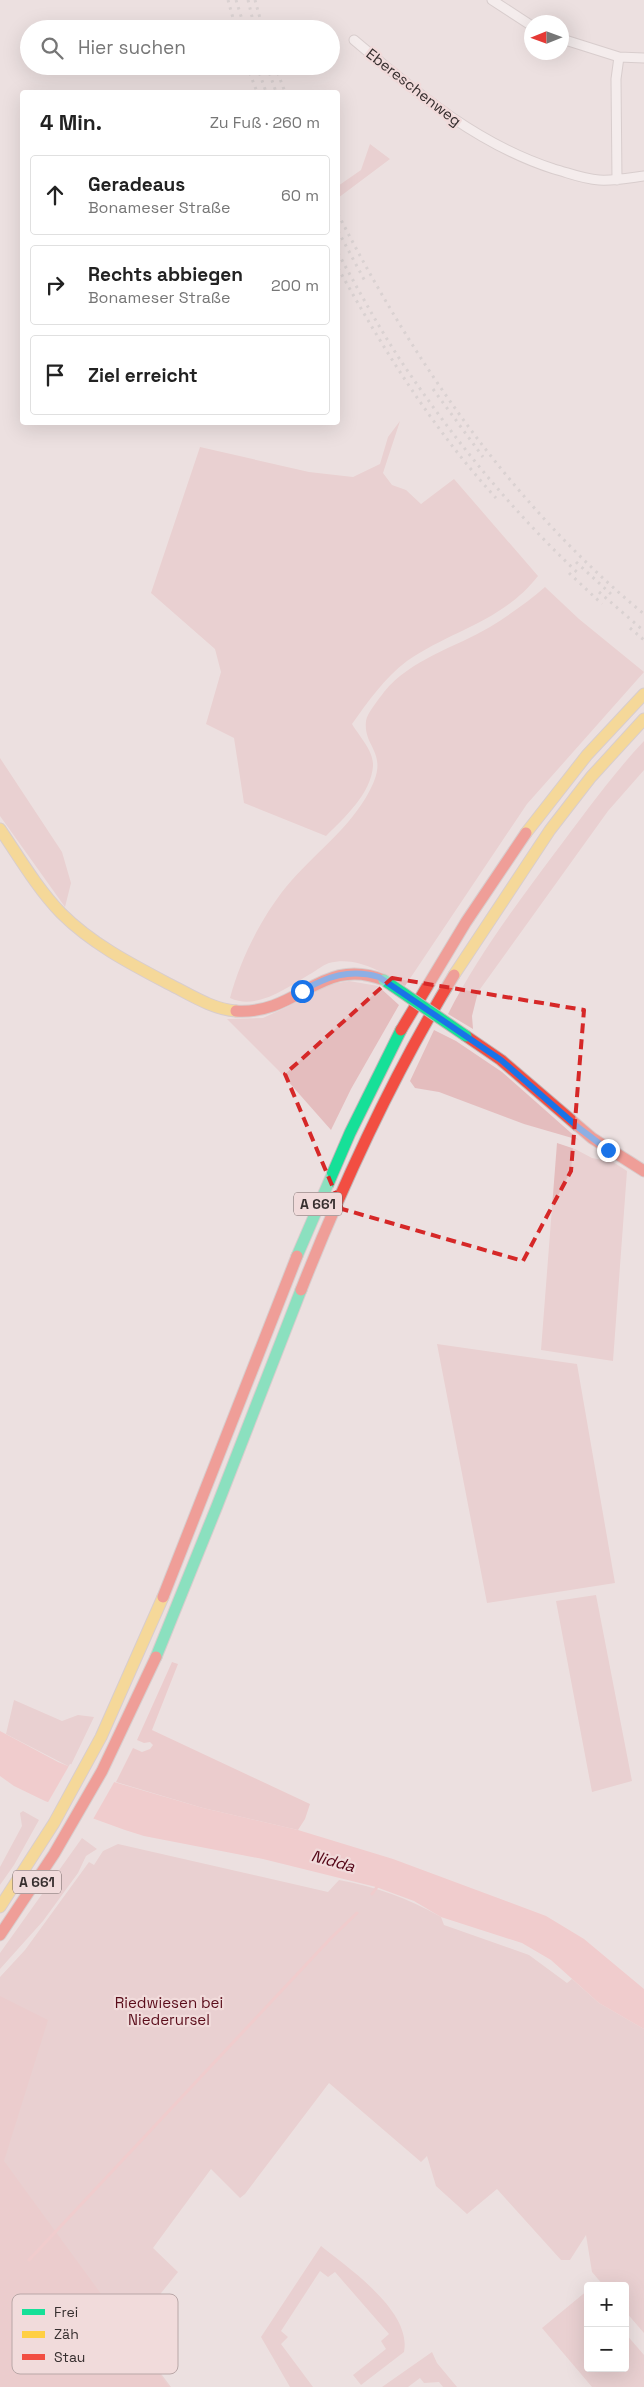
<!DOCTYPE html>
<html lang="de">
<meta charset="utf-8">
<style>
body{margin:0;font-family:"Space Grotesk",sans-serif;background:#f2f2f2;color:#222}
.controls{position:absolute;right:15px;bottom:15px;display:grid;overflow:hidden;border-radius:5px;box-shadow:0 5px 20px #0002}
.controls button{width:45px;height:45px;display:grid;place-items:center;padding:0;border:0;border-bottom:1px solid #e0e0e0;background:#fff;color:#222;font:25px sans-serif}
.compass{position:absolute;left:524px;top:15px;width:45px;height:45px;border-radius:50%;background:#fff;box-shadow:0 5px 20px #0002;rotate:269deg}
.stop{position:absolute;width:15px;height:15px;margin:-11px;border:4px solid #1a73e8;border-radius:50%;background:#fff}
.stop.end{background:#1a73e8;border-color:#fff;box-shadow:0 1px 5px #0008}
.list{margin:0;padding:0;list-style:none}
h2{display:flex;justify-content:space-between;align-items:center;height:65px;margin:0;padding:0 20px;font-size:21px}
h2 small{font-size:16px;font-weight:400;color:#767676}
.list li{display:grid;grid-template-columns:32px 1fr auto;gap:15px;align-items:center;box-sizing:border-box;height:80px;margin:0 10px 10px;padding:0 10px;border:1px solid #e0e0e0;border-radius:5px}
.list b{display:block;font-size:19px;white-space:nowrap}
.list p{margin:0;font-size:16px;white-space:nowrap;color:#767676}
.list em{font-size:16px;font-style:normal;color:#767676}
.icon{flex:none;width:28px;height:28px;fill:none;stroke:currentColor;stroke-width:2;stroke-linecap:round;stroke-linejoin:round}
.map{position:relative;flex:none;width:644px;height:2387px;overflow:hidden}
.search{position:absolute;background:#fff;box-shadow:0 5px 20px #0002;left:20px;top:20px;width:320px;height:55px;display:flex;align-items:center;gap:12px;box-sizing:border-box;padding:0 18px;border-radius:28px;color:#767676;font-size:19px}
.panel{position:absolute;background:#fff;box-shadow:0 5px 20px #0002;left:20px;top:90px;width:320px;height:335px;border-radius:5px}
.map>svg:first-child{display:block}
</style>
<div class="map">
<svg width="644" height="2387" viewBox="0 0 644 2387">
<rect width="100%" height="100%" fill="#ece0e0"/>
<!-- green -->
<path fill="#e4bdbe" d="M370,144L390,159L338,198V186L361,170Z
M400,421L383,473L392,485L406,490L421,504L454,479L538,576C502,622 452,630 407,661C385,677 367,703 352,724C359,736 374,751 373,766C371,794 344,818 326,836L244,803L234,738L206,724L221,672L215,649L151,593L200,447L309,472L353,477L380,464L388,437Z
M545,587L579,619L644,672L527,804L405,986C382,972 357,956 329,963C323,965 317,970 312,973C289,986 258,1011 230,998C240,960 261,918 286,887C313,854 350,829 370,790C390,752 363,748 366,721C367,713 379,699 384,692C411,659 454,648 490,627C509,615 528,602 545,587Z
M644,741V770L608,811L478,992L472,1016L473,1029L448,1014C477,957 516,905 554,854C583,816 611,776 644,741Z
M0,758L62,852L71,883L65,907L0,816Z
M349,981L378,986L399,1005L351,1089L331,1130L278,1070L227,1019L263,1018L289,1006L309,993L332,984Z
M434,1030L456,1041L502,1072L579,1140L524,1124L439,1092L415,1088L410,1081Z
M557,1143L575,1149L592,1158L613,1162L627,1171L613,1361L541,1350Z
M437,1344L577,1364L615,1583L487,1603Z
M596,1595L632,1781L592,1792L556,1601Z
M14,1700L62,1721L78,1715L94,1717L70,1767L6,1734Z
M23,1811L39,1820L14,1865L0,1885V1867L22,1826L20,1813Z
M82,1838L97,1849L86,1856L78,1873L43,1921L0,1969V1953Z
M118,1844L328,1892L339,1880C376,1887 408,1898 441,1917L444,1925L529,1955L567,1983L572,1979L599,2003L644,2029V2333L625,2311V2286H604L592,2272L586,2235L570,2260H561L497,2189L467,2214L436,2186L427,2156L421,2162L329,2083L245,2194L240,2198L211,2169L153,2248L178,2272L145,2313L135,2339L171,2387H0V1977L25,1950L89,1862L94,1865L103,1851Z
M321,2246C350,2269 412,2312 404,2352L361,2385L353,2375L386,2349L381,2341L389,2334L335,2272L328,2277L320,2271L281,2331L288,2337L281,2344L313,2387H290L261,2337Z
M588,2290V2368H625V2333L644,2355V2387H592L542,2328Z
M432,2352L437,2363L457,2387H443L439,2382L424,2383L420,2378L408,2387H382Z"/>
<!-- forest -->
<path fill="#e9b4b6" d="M172,1662L178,1664L152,1730L310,1804L305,1819L298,1830L203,1808L116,1782L133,1748L142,1752L150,1749L153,1745L150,1742L144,1743L137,1740Z
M0,1996L48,2020L4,2161L169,2387H0Z"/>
<!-- water -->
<path fill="#f4b3b5" d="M0,1731L58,1762L90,1775L203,1808L298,1830L393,1859L546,1916L584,1939L644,1989V2029L599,2003L551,1960L522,1943L441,1917L414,1901L376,1887L263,1859L144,1836L125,1830L45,1801L14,1786L0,1776Z"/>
<!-- pier -->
<path fill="#ece0e0" d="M70,1764L116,1779L92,1821L47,1804Z"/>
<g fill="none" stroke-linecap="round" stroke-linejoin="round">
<!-- stream -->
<path stroke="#f4b3b5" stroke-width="3" d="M372,1894L379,1884
M29,2260L331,1938L357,1913"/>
<!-- street casing -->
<g stroke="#bfb6b6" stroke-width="11">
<path id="street" d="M492,0L532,26
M562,39L619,57L644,58
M354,40C416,92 476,144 554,169C569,173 583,179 599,180C614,181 629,178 644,176
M617,180L616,79L619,57"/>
</g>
<!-- fast casing -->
<g stroke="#bfb6b6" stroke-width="13">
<path id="fast" d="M297,1256L350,1133L401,1030
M156,1657L217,1506L301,1290"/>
</g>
<!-- slow casing -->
<g stroke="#bfb6b6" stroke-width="13">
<path id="slow" d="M0,829C19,857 37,888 61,913C92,944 131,964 169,984C191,995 212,1009 236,1011
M526,833L587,755L644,694
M454,975L550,830L591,777L644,719
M0,1907L54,1823L101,1737L163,1597"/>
</g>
<!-- jam casing -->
<g stroke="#bfb6b6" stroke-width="13">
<path id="jam" d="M236,1011C299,1015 321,955 384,980
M401,1030L466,922L526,833
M466,1036L501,1060L592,1138L644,1171
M301,1290C344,1181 393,1075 454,975
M163,1597L297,1256
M0,1935L54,1854L102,1771L156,1657"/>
</g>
<!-- street -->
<use href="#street" stroke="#fcfafa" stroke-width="9"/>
<!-- fast -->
<use href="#fast" stroke="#16e098" stroke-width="11"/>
<!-- slow -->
<use href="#slow" stroke="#ffcf43" stroke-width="11"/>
<!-- jam -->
<use href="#jam" stroke="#f24e42" stroke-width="11"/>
<!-- rail -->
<path stroke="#c3c0c0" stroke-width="3" stroke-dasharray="2.5 5" stroke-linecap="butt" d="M228,0L236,29
M236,0L245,29
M248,0L255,29
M255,0L263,29
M247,66L257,92
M257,66L266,92
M267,66L276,92
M275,66L285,92
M338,214C415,364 513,506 644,614
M338,231L366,283
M338,253C359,291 380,330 405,367C456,442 514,513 580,575
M338,268C383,349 433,429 496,498
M433,389L483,457
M576,562L611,594
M569,573L602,604
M599,592L644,631
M630,628L644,640"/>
<!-- fast-bridge casing -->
<g stroke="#bfb6b6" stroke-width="13" stroke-linecap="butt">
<path id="fast-bridge" d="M384,980L466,1036"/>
</g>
<!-- fast-bridge -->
<use href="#fast-bridge" stroke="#16e098" stroke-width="11"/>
</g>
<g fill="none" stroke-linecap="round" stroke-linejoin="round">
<!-- route -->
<path stroke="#1a73e8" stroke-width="6" d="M302,991C326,977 350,968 379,977L501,1060L579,1128L608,1150"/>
</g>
<!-- marked area -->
<path d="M0 0H644V2387H0ZM392,978L584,1010L571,1171L523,1261L342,1209L285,1074Z" fill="#ece0e0" fill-opacity=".55" fill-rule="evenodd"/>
<path fill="none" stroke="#d62828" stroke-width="4" stroke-dasharray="10 6" stroke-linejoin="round" d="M392,978L584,1010L571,1171L523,1261L342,1209L285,1074Z"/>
<g text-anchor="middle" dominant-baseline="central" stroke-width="4.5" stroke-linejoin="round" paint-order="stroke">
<!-- shield labels -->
<g fill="#f1dbdb" stroke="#6f6363" stroke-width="1">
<rect x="294" y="1192.5" width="48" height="23" rx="4"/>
<rect x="13" y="1870.5" width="48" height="23" rx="4"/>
</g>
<g font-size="14" font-weight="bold" fill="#372f2f">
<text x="318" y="1204">A 661</text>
<text x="37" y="1882">A 661</text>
</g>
<!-- street labels -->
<g font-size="15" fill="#372f2f" stroke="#f1dbdb">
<text transform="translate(414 87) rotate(38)">Ebereschenweg</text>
</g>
<!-- park labels -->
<g font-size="15" fill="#5a0c1a" stroke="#f1dbdb">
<text x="169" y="2002">Riedwiesen bei<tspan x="169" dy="17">Niederursel</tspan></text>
</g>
<!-- water labels -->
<g font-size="16" font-style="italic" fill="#540516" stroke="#f1dbdb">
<text transform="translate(333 1861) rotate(15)">Nidda</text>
</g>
</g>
<!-- legend -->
<rect x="12" y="2294" width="166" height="80" rx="8" fill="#f1dbdb" stroke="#b9a7a7" stroke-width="1"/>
<rect x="22" y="2309" width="23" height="6" fill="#16e098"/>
<rect x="22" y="2331" width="23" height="7" fill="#ffcf43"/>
<rect x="22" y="2354" width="23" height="6" fill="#f24e42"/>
<g font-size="14" fill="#372f2f">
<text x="54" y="2317">Frei</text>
<text x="54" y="2339">Zäh</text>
<text x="54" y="2362">Stau</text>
</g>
</svg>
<div class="controls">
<button>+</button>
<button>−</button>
</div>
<svg class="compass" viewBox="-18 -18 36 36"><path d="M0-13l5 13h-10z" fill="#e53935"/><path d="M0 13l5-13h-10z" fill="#767676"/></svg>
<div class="stop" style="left:302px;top:991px"></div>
<div class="stop end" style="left:608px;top:1150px"></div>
<div class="search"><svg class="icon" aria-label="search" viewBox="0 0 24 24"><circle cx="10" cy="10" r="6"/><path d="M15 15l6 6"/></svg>Hier suchen</div>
<section class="panel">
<h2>4 Min.<small>Zu Fuß · 260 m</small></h2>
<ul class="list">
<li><svg class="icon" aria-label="ahead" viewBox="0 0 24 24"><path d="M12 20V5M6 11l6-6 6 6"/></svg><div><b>Geradeaus</b><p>Bonameser Straße</p></div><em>60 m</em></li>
<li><svg class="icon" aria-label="right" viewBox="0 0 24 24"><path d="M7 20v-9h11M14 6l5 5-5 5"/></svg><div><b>Rechts abbiegen</b><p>Bonameser Straße</p></div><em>200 m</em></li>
<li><svg class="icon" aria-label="arrive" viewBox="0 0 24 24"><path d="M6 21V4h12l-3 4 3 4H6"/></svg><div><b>Ziel erreicht</b></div></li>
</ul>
</section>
</div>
